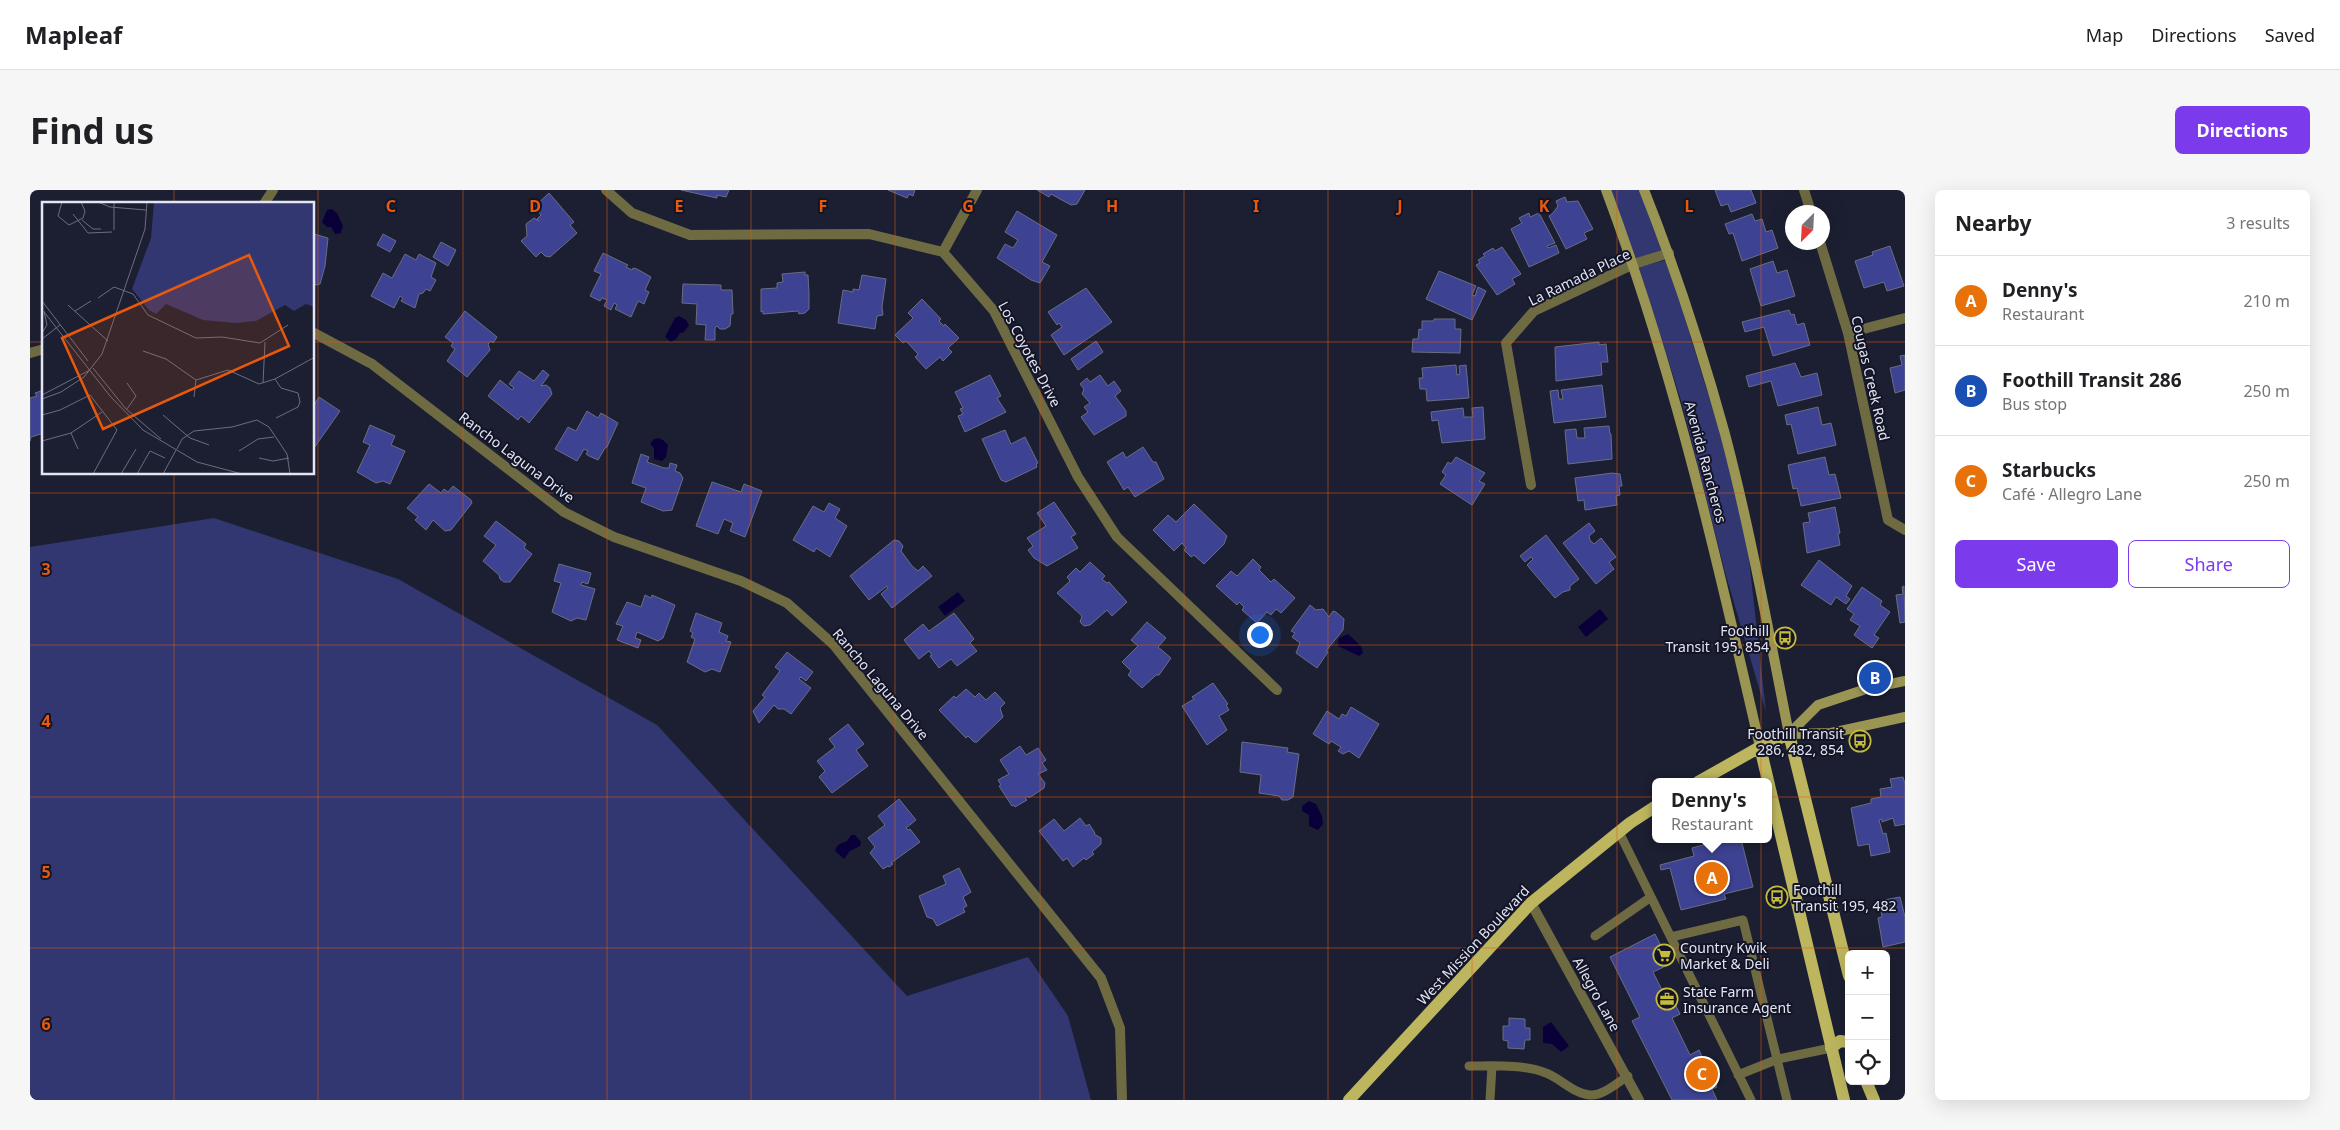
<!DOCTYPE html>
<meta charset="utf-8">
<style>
body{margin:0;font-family:"Noto Sans",sans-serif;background:#f6f6f6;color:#202124}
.controls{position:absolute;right:15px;bottom:15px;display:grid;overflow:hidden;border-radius:8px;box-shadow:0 5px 20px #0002}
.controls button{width:45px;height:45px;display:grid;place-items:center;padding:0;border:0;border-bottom:1px solid #e0e0e0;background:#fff;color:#202124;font:25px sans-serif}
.compass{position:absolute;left:1755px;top:15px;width:45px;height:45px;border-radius:50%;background:#fff;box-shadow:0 5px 20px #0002;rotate:204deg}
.you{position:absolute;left:1229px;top:444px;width:18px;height:18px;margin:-12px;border:4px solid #fff;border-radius:50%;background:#1a73e8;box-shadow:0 0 0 8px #1a73e833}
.badge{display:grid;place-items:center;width:32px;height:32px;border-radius:50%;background:#7c3aed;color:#fff;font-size:16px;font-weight:700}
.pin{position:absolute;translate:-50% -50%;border:2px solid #fff;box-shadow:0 1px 5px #0006}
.popup{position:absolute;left:1622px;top:588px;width:120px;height:65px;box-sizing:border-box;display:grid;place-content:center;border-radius:8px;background:#fff;filter:drop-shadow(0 1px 4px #0005);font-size:16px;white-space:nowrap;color:#757577}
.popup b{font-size:19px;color:#202124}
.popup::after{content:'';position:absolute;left:50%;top:100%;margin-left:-10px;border:10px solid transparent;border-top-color:#fff}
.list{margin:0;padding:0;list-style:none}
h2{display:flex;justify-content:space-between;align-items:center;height:65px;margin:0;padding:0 20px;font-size:21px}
h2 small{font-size:16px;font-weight:400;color:#757577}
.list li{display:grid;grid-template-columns:32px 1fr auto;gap:15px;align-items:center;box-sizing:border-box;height:90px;padding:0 20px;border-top:1px solid #e0e0e0}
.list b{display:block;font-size:19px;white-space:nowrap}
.list p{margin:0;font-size:16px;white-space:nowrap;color:#757577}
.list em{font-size:16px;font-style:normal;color:#757577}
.actions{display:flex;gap:10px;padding:15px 20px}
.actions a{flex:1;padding:11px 0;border:1px solid #7c3aed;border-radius:8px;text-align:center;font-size:18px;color:#7c3aed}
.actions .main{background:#7c3aed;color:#fff}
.icon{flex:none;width:28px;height:28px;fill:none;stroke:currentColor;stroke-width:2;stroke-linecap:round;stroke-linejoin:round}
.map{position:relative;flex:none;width:1875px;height:910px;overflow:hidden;border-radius:8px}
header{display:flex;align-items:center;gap:30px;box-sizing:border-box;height:70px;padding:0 25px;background:#fff;border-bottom:1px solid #e0e0e0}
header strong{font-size:24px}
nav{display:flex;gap:28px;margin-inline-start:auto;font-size:18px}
.intro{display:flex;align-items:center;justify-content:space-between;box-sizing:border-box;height:120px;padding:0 30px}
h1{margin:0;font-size:35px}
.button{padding:12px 22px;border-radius:8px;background:#7c3aed;color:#fff;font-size:18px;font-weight:700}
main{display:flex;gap:30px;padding:0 30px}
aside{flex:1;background:#fff;border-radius:8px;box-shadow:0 5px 20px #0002}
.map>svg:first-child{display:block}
</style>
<header>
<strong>Mapleaf</strong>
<nav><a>Map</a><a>Directions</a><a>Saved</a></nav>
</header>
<div class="intro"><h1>Find us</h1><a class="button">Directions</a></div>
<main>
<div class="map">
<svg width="1875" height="910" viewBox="0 0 1875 910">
<rect width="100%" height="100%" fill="#1c1f31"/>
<!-- green -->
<path fill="#323771" d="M1580,0H1610L1634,59L1605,69Z
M1637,70L1689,240L1717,351L1736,522L1695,382L1653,217L1609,77Z
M184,328L368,389L627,535L877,806L998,767L1038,826L1061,910H0V357Z"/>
<!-- water -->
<path fill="#090039" d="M297,20L302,19L307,23L313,36L311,43L305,44L301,37H297L292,32Z
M649,126L656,130L659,135L654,142L650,143L646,149L641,152L635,147L645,128Z
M628,248L633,250L638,255L636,267L632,271L624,269V258L620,254L624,249Z
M928,402L935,411L915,426L908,417Z
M1570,419L1578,429L1556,447L1548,437Z
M1318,444L1331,456L1333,463L1329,466L1308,456L1309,448Z
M1279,611L1286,614L1292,626L1293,634L1288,640L1279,636V625L1272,621V616Z
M821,645H825L831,652L830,656L820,661L814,669L805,661C807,653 811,654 817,651Z
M1521,832L1539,856L1531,862L1522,854L1513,853V837Z"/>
<!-- building -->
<path fill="#3d4392" stroke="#696d83" d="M651,0H699L696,7L687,5V8Z
M858,0H885L883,6L879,4L877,8Z
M1007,0H1055L1047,14L1041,15L1021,4L1019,7Z
M1685,0H1721L1726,13L1701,22L1698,14L1691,16Z
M519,3L544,32L540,35L547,43L520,67L515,66L511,62L506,67L491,51L497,46L496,34L504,28L509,31L507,29L511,25L504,17Z
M1535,7L1537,12L1548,11L1563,39L1554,43L1557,49L1536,59L1519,26L1523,23L1528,16L1526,11Z
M987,21L1027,45L1012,72L1020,76L1010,93L1001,90L967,68L975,54L983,58L988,50L975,42Z
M1499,23L1500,27L1509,23L1525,53L1517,56L1518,58L1526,55L1529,63L1499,77L1481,39L1492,33L1489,28Z
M1722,24L1725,31L1732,29L1736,42L1742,40L1748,58L1712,71L1703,43L1699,44L1695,34Z
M284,44L298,48L295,76L290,94L286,95L284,94Z
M353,44L366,51L360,62L347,55Z
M411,52L426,60L418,76L403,67Z
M1860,56L1874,96L1857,101L1854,92L1834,98L1825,71L1843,65L1842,62Z
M1472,57L1491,84L1482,89L1485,94L1467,105L1446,75L1450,73L1448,70L1455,66L1453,64L1463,58L1465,61Z
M573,63L598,75L596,77L602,80L603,78L607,79L621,87L615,100L619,102L614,114L608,111L601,127L585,119L587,115L584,113L581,120L574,116L577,110L572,108L570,111L560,106L571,84L564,81Z
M375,64L386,70L389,64L406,73L401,87L406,90L400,101L396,99L393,103L389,104L385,118L371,111L373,108L370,106L364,118L341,106L353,83L362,88Z
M1743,71L1747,83L1757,80L1765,106L1731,116L1720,79Z
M1409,81L1446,96L1442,105L1445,106L1448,97L1456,101L1442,130L1396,109Z
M775,82V85H778L779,103V119L775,123L769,124L768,121L733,124V121L731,122V99L747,98V93L753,92L752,84Z
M832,85L856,89L852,117L853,125L847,126L845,139L808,133L813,100L823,102V99L829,100Z
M653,94L691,95V100H702L703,124H701L700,136L695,139H690L687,136L685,138V150H675L676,135L666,134L667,114L652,113Z
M1056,98L1082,132L1034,165L1021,145L1032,137L1029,133L1027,135L1018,122Z
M892,109L911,129L909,131L914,136L915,134L929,148L918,158L922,162L913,171L910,167L896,179L885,167L888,164L876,151L873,153L865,145L883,128L878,123Z
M1759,120L1761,125L1764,124L1767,135L1774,133L1780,155L1743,166L1734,137L1715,142L1712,132Z
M435,121L467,147L463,153L461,151L458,154L460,160L437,187L417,171L425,159L421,156L423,153L415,147Z
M1404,129H1425V139H1431L1430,163L1382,162L1383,149H1388L1389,139L1392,140V131H1404Z
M1066,151L1073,162L1048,180L1041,169Z
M1569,152V155L1576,154L1578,172H1571L1572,185L1526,191L1525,157Z
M1875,165V200L1865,203L1860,178L1872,175L1870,166Z
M1765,173L1771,187L1787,183L1792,205L1748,216L1741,191L1719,197L1716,186Z
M1426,175L1427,185L1430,184L1429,176L1436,175L1439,208L1397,211L1396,199H1390L1389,188H1393L1392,178Z
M513,180L519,185L511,196L516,195L520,198L522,204L499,233L491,226L488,230L458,206L470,190L482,200L484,198L479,194L489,181L504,191Z
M960,185L971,206L967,208L976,222L935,242L928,226L933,224L930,219L933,218L925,202Z
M1070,185L1078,196L1084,191L1091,201L1085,206L1096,221V226L1064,245L1051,227L1058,222L1054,217L1060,213L1052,204L1054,199L1050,194L1057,188L1060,192Z
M1572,195L1576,227L1524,233L1520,201L1528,200L1529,209H1533L1531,200Z
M14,200V243L1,247L0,251V208L7,206L5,203Z
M289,207L310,221L284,258V215Z
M1453,217L1455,249L1412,253L1408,230L1402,231L1401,222L1433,218L1434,227H1443L1442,218Z
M1788,217L1792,235L1801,233L1806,255L1768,264L1761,234L1757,235L1755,225Z
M557,221L568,228L571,223L588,233L587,235L577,257L575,258L568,270L559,266L556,264L558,261L554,259L547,271L525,259L538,237L546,241Z
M340,235L365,246L361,255L375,261L360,294L353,291L346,293L327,282L340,255L333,252Z
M1579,236L1580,244H1581L1582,269L1538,274L1535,240L1546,239L1547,248H1555L1554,238Z
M975,240L981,254L995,247L1008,273L1006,274L1007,277L976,292L971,290L952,249Z
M1113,257L1123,272H1126L1134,289L1105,307L1098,297L1094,300L1077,272L1093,262L1096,268Z
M611,264L619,267L617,272L634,278H639L640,273L647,275L645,281L650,283L653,288L642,320L633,321L611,312L616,298L602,293Z
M1426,267L1455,283L1449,291L1455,294L1442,315L1410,294L1416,285L1412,282L1418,272L1421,274Z
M1795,267L1799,285L1805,284L1811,308L1771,316L1767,298L1763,299L1758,275Z
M1582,283L1590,284L1592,296H1589L1590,305L1586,306L1587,315L1555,320L1554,310L1548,311L1545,288Z
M682,292L711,302L714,294L732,301L715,347L700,341L703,333L694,329L688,344L666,336Z
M399,294L411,303L414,299L418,302L423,296L441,310L442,313L421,340L415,341L403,330L396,340L385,330L388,327L377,318Z
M1024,312L1046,344L1041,347L1048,358L1017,376L1004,368L998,360L1003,356L997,348L1016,336L1007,323Z
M799,313L810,319L805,328L817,336L800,367L786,358L784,362L763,350L783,316L794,322Z
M1164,314L1197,346L1194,354L1174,374L1164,365L1161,367L1154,360L1156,358L1152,353L1144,361L1123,340L1138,325L1146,332Z
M1805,317L1810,343L1808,344L1810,355L1777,363L1773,333L1780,332L1778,323Z
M466,331L496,354L494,358L502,364L480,392H474L470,389L469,385L453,371L466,355L454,346Z
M1559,333L1565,341L1559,346L1560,350L1564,354L1571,348L1586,367L1579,372L1584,379L1566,394L1533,353Z
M1516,345L1549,389L1540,396V400L1533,402L1525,408L1497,375L1503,369L1501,367L1495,372L1490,366Z
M864,350L869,351L873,356L871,361L882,376L888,381L893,376L902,386L862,418L851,404L858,398L857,396L839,410L820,386Z
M1223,369L1231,377L1229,380L1241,392L1244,389L1265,408L1251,423L1246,419L1241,425L1237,422L1227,433L1213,421L1212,420L1214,417L1209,412L1207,415L1186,396L1201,381L1207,386Z
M1789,370L1822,396L1816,406L1820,409L1816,414L1806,407L1801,415L1771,395Z
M1060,372L1075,386L1072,389L1077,393L1079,392L1097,412L1082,426L1077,420L1060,435L1054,436L1050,432L1052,426L1027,403L1040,391L1037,387L1046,378L1050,382Z
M529,374L561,383L558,394L552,392L551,395L565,399L556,430L547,428L541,431L522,422L531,393L524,391Z
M1874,396L1875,432L1870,433L1866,405L1873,404L1872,397Z
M1832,397L1852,411L1850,415L1860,422L1844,445L1849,448L1842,458L1824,445L1830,436L1820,430L1824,424L1817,419Z
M615,405L621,408L622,405L645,415L633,448L628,451L607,442L605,448L611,450L608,458L587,450L593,436L586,434L597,412L611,417Z
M1280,415L1286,420L1293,419L1299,427L1303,421L1306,422L1314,429L1313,440L1296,461L1298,462L1287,478L1266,463L1270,453L1262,447L1265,443L1261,441Z
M666,423L692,433L689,442L698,446L696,451L701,452L690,482L682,479L675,482L657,472L665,449L661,447L663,443L660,441Z
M924,423L944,449L940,453L947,461L927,476L921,469L909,478L900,466L902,465L899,461L889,469L874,450L893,434L899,441Z
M1117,432L1136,448L1128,457L1141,468L1129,485H1126L1112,498L1098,485L1101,481L1092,472L1108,456L1101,450Z
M757,462L783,482L776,491L771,487L769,489L781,498L761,524L754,519H748L744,515L729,533L723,521L735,507L732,505L750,481L745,477Z
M1183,493L1198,514L1196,515L1199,520L1189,526L1197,540L1177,555L1152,516L1164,509L1162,507Z
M936,499L945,507L949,503L956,510L965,502L975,513L970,518L973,527L947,552H944L938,546L936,548L909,520L924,506L926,508Z
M1321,517L1349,534L1329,568L1319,561L1313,564L1308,561L1311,557L1301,551L1299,554L1283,544L1297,521L1309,529L1312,524L1316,526Z
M818,534L834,554L826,560L838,576L802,603L789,587L795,581L787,571L805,557L799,549Z
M1212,552L1258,558L1257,562L1269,564L1263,607L1258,610H1252L1249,606L1229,603L1231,585L1210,582Z
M990,556L996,565L1008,558L1016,570L1012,573L1017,580L1008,584L1015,593L1014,598L999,608L998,606L995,608L997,610L985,617L984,615L982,616L969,596L971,595L968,590L979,584L970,570Z
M1873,587L1875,594V634L1865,636L1863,628L1852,632V629L1849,630L1853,644L1856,643L1860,662L1841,666L1839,654L1828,656L1821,618L1841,613V609L1851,607L1850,599L1862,597L1860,589Z
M869,609L886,630L876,638L878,640L880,639L890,652L861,673L863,674L859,677L858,676L853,679L840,663L845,657L838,648L855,635L848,626Z
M1050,628L1056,636L1059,634L1065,643L1064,644L1071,648V654L1062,662L1064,664L1056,670L1054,668L1043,677L1037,668L1033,671L1009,641L1024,629L1034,641Z
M1711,649L1723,697L1694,704L1696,709L1651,720L1640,678L1631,680L1630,675L1664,666L1662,658L1680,653V650Z
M929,678L941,702L933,707L937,716L933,718L935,722L907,736L903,729L897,727L889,706L916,694L913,686Z
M1870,707L1875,727V752L1853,757L1848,728L1852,727L1849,711Z
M1625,744L1640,774L1623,782L1637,810L1642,808L1650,824L1642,828L1660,865L1669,860L1687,897L1682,899L1687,910H1642L1602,831L1610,827L1580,767Z
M1479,828L1495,829V838H1500V850H1495L1494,859L1478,858V851L1473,850V836H1479Z"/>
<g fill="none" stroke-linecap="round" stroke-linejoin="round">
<!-- service -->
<path stroke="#6e6b43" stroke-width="9" d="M1589,642L1721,910
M1565,746L1621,707
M1641,747L1713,730L1757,910
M1439,876C1463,876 1493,874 1516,883C1530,888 1544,904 1560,905C1573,906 1588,892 1598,886
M1708,885L1748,869L1801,858
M1460,910L1462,876"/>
<!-- minor -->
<path stroke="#6e6b43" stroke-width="10" d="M576,0L602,23L660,45L839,44L913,62L964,121L1048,287L1087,347L1247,500
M1774,0L1781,22
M234,14L243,0
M1790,52L1818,143L1858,330L1875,340
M913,62L947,0
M284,143L342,174L534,322L584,347L711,391L757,413L804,455L1071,788L1090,838L1092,910
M1818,143L1875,128
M0,163L14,159
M1501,295L1476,153L1504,121L1604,74L1639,63
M1501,713L1609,910"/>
<!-- secondary -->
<path stroke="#9b9553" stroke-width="10" d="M1576,0C1644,181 1687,369 1730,557
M1614,0C1646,80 1672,161 1695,244C1721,343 1739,444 1759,544
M1759,544L1788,515L1836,499L1875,491
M1759,544L1801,543L1875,527"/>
<!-- primary -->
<path stroke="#bdb65f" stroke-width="12" d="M1730,557L1814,910
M1668,592L1730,557L1759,544L1819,786
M1801,858L1810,851L1819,852
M1836,891L1844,910
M1319,910L1501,713L1600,633L1626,616"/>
</g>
<!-- grid -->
<path fill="none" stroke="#e8590c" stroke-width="1" stroke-opacity="0.55" d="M144,0V14M288,0V910M433,0V910M577,0V910M721,0V910M865,0V910M1010,0V910M1154,0V910M1298,0V910M1442,0V910M1587,0V910M1731,0V910M0,152H14M284,152H1875M144,284V910M0,303H1875M0,455H1875M0,607H1875M0,758H1875"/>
<!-- icons -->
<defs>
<g id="bus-ring" transform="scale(1.125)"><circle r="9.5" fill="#131527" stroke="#c6bc3c" stroke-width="1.5"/><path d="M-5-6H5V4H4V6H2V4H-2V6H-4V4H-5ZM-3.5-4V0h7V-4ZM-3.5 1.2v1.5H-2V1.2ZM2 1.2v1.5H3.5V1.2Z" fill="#c6bc3c"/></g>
<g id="supermarket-ring" transform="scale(1.125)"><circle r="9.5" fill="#131527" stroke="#c6bc3c" stroke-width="1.5"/><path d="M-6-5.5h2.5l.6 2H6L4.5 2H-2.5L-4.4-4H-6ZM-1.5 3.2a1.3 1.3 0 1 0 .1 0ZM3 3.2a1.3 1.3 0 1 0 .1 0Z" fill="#c6bc3c"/></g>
<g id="office-ring" transform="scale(1.125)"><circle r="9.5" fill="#131527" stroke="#c6bc3c" stroke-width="1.5"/><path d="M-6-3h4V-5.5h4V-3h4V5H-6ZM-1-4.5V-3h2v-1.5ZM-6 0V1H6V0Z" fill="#c6bc3c"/></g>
</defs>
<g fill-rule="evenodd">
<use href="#bus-ring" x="1755" y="448"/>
<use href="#bus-ring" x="1830" y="551"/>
<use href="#bus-ring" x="1747" y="707"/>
<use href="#supermarket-ring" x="1634" y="765"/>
<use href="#office-ring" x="1637" y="809"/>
</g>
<g text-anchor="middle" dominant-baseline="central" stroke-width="4" stroke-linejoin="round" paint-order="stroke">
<!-- street labels -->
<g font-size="14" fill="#e3e5f2" stroke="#131527">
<text transform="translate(1549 87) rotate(-26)">La Ramada Place</text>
<text transform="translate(1000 164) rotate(62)">Los Coyotes Drive</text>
<text transform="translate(1841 188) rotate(77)">Cougas Creek Road</text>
<text transform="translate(487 267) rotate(37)">Rancho Laguna Drive</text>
<text transform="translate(1676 272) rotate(75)">Avenida Rancheros</text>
<text transform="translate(851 494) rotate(50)">Rancho Laguna Drive</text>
<text transform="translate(1443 755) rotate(-47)">West Mission Boulevard</text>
<text transform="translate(1567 804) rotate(61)">Allegro Lane</text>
</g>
<!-- poi labels -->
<g font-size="14" fill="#e3e5f2" stroke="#131527" text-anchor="start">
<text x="1739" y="440" text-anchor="end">Foothill<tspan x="1739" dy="16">Transit 195, 854</tspan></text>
<text x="1814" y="543" text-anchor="end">Foothill Transit<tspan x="1814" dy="16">286, 482, 854</tspan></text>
<text x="1763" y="699">Foothill<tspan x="1763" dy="16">Transit 195, 482</tspan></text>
<text x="1650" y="757">Country Kwik<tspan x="1650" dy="16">Market &amp; Deli</tspan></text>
<text x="1653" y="801">State Farm<tspan x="1653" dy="16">Insurance Agent</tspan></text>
</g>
</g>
<!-- overview -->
<g transform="translate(12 12)">
<rect width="272" height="272" fill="#1c1f31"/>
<path d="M112,0H272V105L264,102L252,109L243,103L214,119L193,121L161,118L124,102L114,112L107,108L90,87L109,36Z" fill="#323771"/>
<path fill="none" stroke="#6c6e7e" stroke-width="1" d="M20,0L16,14L27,23L41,16L43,9L39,0M56,0L68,5L104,8M72,0V28M31,12L46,31L70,30M40,18L51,27H59M56,96L72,85L91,92L106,113L154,136L180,135L218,141L246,123M0,99L46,159M26,103L66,139M33,109L49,99M2,110L68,194L101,228L155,260L200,272M0,131L5,123L2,109M0,137L18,123M101,149L124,157L154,178L186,168L217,182L233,177L273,155M51,166L84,207L119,237M233,177L239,186L256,191L258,200L256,205L234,216M221,181L223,140M0,193L48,168M152,195L154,178M0,197L19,190L42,175L60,152L103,27L105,0M85,207L94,194L85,181M0,213L18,208L48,193L75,228L51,272M121,213L148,236L167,243M29,231L36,247M0,239L29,231L60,210M135,247L140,237L152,229L190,225L215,218L227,225L245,252L248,272M197,249L216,237L232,235M217,256L231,259L247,256M79,272L94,247M95,272L108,249L123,256M121,272L134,248"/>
<path fill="#e8590c" fill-opacity="0.15" stroke="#e8590c" stroke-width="2.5" d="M207,53L247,144L61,227L20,136Z"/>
<rect width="272" height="272" fill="none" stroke="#e3e5f2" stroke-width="2.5"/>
</g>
<g font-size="16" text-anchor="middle" font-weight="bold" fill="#e8590c" stroke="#131527" stroke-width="4" stroke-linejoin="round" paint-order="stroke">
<text x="361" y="22">C</text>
<text x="505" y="22">D</text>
<text x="649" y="22">E</text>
<text x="793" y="22">F</text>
<text x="938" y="22">G</text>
<text x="1082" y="22">H</text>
<text x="1226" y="22">I</text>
<text x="1370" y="22">J</text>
<text x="1514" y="22">K</text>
<text x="1659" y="22">L</text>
<text x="16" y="385">3</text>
<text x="16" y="537">4</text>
<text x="16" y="688">5</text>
<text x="16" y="840">6</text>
</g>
</svg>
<div class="controls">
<button>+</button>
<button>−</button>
<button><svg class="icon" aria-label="locate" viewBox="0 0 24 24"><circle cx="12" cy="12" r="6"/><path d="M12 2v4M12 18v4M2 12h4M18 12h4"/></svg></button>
</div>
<svg class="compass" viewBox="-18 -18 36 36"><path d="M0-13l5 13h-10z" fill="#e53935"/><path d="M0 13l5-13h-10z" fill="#757577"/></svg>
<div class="you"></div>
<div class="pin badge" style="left:1682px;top:688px;background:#e8710a">A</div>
<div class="popup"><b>Denny's</b>Restaurant</div>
<div class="pin badge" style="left:1845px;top:488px;background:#1a4fb4">B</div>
<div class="pin badge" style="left:1672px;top:884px;background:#e8710a">C</div>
</div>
<aside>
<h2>Nearby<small>3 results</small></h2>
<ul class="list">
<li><span class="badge" style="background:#e8710a">A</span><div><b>Denny's</b><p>Restaurant</p></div><em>210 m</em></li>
<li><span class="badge" style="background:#1a4fb4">B</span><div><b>Foothill Transit 286</b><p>Bus stop</p></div><em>250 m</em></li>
<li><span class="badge" style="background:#e8710a">C</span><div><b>Starbucks</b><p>Café · Allegro Lane</p></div><em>250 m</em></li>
</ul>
<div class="actions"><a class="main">Save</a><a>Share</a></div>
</aside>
</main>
